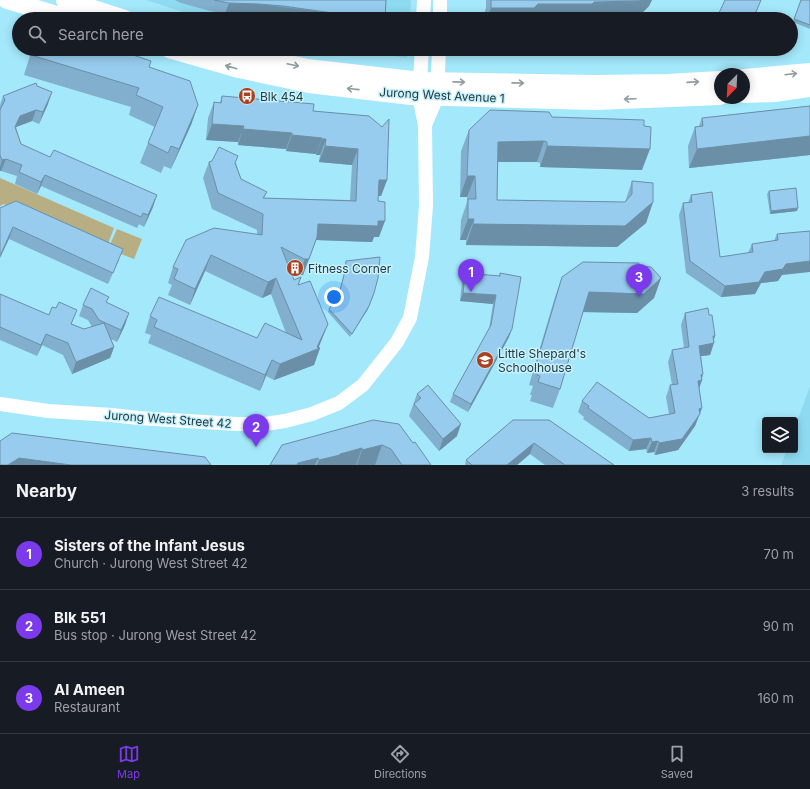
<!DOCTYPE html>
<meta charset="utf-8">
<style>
body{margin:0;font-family:Inter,sans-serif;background:#20242c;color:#f1f3f6}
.controls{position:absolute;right:12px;bottom:12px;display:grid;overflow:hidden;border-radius:4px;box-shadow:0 2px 10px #0003}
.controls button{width:36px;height:36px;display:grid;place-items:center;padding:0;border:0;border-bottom:1px solid #363941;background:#171b24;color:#f1f3f6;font:20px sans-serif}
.compass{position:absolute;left:714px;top:68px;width:36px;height:36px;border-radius:50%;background:#171b24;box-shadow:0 2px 10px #0003;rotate:204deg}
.you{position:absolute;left:334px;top:297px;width:14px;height:14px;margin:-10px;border:3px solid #fff;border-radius:50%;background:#1a73e8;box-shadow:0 0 0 6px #1a73e833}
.badge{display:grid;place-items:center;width:26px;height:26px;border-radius:50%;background:#7c3aed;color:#fff;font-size:13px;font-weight:700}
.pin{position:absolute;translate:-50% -33px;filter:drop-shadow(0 1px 2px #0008)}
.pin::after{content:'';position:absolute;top:21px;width:14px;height:12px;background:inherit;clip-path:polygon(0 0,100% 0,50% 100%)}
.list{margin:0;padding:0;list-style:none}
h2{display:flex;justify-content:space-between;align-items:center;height:52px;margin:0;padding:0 16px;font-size:17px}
h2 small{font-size:13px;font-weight:400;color:#9ea1a6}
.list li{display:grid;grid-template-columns:26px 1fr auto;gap:12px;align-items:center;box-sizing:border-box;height:72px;padding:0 16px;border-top:1px solid #363941}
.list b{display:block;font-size:15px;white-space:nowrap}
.list p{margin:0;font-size:13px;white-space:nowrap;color:#9ea1a6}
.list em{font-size:13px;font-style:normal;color:#9ea1a6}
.icon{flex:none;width:22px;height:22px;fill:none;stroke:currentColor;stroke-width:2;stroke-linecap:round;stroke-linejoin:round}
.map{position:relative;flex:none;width:810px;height:465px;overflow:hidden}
.search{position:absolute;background:#171b24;box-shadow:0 2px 10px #0003;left:12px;right:12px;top:12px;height:44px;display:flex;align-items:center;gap:10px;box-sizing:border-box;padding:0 14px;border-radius:22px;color:#9ea1a6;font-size:15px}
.sheet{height:268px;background:#171b24}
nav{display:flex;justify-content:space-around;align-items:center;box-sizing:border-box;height:56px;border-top:1px solid #363941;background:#171b24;font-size:11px;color:#9ea1a6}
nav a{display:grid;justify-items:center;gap:2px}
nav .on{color:#7c3aed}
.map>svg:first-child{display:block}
</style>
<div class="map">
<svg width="810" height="465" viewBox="0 0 810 465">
<rect width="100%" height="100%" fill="#a4e8fb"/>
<!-- built -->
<path fill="#8edbf1" d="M146,0H411L410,19H205Z
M342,49H408L407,58Z
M810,386V465H781L787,450H795V427Z"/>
<!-- green -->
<path fill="#b7ae83" d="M0,178L114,228L106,249L4,204L0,206Z
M117,229L142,239L134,259L108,249Z"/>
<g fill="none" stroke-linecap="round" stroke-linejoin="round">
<!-- minor -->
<path stroke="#fff" stroke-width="14" d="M423,19L424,0
M440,19V0
M425,125L437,97L439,49
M0,404L48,411L112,415L138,418L237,424H265L285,421L312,414L339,403L363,385L397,342L410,318L422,257L426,206L425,125L419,96L422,49"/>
<!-- tertiary -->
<path stroke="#fff" stroke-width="18" d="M7,0L70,19
M65,0L125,19
M169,49L239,69L309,84L411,96L595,101L720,96
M225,49L307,68L421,81L594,84L667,83L720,80
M744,78L810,72
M744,94L774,93L810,88"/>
</g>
<!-- wall -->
<path fill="#82afcd" d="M175,0H386L385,19H288L255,15L225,14L210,11L181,3Z
M486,0H652L649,6L636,19H483V17L486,8Z
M801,0H810V29L793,22Z
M719,13L753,19H725L718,16Z
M32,49H115L149,67L198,105L191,125L171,169L164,166L161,173L140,163L148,143L155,127L129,115L131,107L24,75Z
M37,86L48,104L39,124L32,121L16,127L21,144L153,207L144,227L139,224L137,228L41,186L37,194L15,184L17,176L1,171H0V105L3,96Z
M222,96L313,111L369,116L387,180L381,196H378L379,237H374L372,242L316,240L303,275H299L290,270L294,280L328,324L318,348H320L314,365L274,380L266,376L260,391L148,343L151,335L145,333L150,316L257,338L286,333L271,294L262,298L205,271L190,305L168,295L172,285L168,283L173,267L257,234V230L212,209L203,178L209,162L236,163L241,179L267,192L264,198L350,200L352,165L319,162L320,155H316V154L286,151V149L238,145V142L206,140L208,118L214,102L220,103Z
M810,106V155L689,168L688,146L695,127L699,126L702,118Z
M552,117L644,126L642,170L540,167V163L537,162H498L497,200L625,202L632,181L653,202L646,223L617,247L466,245V240H460L461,220L467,202V197H460L461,151L469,130Z
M769,191L797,211L770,214L767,194Z
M691,195L720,257L748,253L752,244L774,241L777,234L810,231L778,281L761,283L755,294L721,297L686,273L679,215L683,203H688Z
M0,208L119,260L108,284L9,239Z
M346,261L368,309L350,337L328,312L329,309L339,292L344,274L345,264Z
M639,266L661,278L654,298L637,313L583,312L560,389L553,408L530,401L532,395H530L533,386L529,385L555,297L562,277Z
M465,273L499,276L500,273L509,337L468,412L450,402L453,394L489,329L493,304L460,301L462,281Z
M0,294L49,315L84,329L92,327L88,320L79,316L83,305L107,303L125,325L117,342L111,339L114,347L110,358L72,374L63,355L42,345L37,356L0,340Z
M685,313L714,341L710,355L701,356L703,374L702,378V380L699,388L702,408L695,426L678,450L655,455L654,452L647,453L646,449L629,451L583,419L584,417L578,412L582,401L649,418L669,414L666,397L670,385H672L668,362L672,350L684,348L681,325Z
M417,394L457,436L439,451L409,416Z
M513,420L614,465H545L530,454L517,465H465L466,460Z
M413,443L431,465H270L282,445Z"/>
<!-- shaded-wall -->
<path fill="#6a8fa7" d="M641,0H652L649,6L636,19H487L491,8L538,4Z
M229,3L259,4L354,16L353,19H288L255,15L225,14Z
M52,92L48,104L39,124L43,112Z
M198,105L191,125L171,169L179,149Z
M36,110L32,121L16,127H15L20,116Z
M212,124L244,126L238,142L206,140Z
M243,129L292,133L286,149L238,145Z
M292,135L322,138L316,154L286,151Z
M810,136V155L689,168L697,149Z
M322,139H326L320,155H316Z
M544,141L537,162H490L498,142Z
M325,146L358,149L352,165L319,162Z
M547,146L650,149L642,170L540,167Z
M6,159L1,171H0V167L2,160Z
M45,175L41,186L37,194L41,182Z
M467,176H475L467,197H460Z
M379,180H387L381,196H373Z
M157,195L153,207L144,227L148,215Z
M653,202L646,223L617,247L466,245L473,224Z
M798,208L797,211L770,214L771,211Z
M468,219H474L466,240H460Z
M378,221H385L379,237H374L372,242L316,240L303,275H299L318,224Z
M13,227L9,239L0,258V256Z
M211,255L205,271L190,305L195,289Z
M810,261V272L782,275L778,281L761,283L755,294L721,297L725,286L786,264Z
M276,278L271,294L262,298L268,282Z
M661,278L654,298L637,313L582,312L589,292Z
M374,293L368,309L350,337L352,334Z
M463,293L496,295L493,304L460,301Z
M129,313L125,325L117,342L121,330Z
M328,324L318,349L320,348L314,365L274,380L280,364Z
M512,329L509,337L468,412L471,404Z
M46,334L42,345L37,356L41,345Z
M713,336H715L713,343H714L710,355L695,357L699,346Z
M114,347L110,358L72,374L76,362Z
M272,360L266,376L260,391L265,375Z
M703,374L701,381L702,380L698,392L694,393L701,375Z
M702,408L695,426L678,450L655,455L659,443L699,409Z
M461,424L457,436L439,451L443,439Z
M651,438L646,449L629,451L633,440Z
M658,441L654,452L647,453L652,442Z
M534,443L530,454L517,465H507Z
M382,445L375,465H357L362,450Z
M362,448L356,465H317L319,460L340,454Z
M19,458L71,465H8Z
M318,458L315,465H297L298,463Z"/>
<!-- building -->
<path fill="#97ccee" stroke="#6a8fa7" d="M214,0H386L385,19H354V16L283,6L259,4L229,3Z
M491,0H641L640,1L594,2L592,4H538L534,8H491Z
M725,0H761L753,19H733L719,13Z
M801,0H810V25L794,19Z
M33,49H115L151,61L149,67L190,81L198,105L179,149L171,146L168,153L148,143L163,107L136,95L139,88L31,55Z
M36,83L37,86L52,92L43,112L36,110L20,116L15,127L21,144L50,157L54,150L157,195L148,215L143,213L141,217L45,175L41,182L19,172L22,165L6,159L2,160L0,155V110L5,100L3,96Z
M222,96L314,104L313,111L369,116L382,127L389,119L387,180H379L378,201L385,202V221H378V226L318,224L317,237L309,259H304L281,247L294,280L301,277L298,285L310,281L328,324L317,347L320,348L280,364L272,360L265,375L154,327L157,320L150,316L159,297L257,338L265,323L302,340L276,278L268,282L211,255L195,289L174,279L178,269L173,267L186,240L214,228L262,235L263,214L218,193L209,162L212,161L219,147L238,156L235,163L241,179L267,192L263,198L356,201L358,149L325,146L326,139H322V138L292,135V133L243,129L244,126L212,124L214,102L221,103Z
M810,106V136L697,149L695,127L703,126L702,118Z
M490,110L549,112L552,117L644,120V126L651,127L650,149L547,146V142L544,141L498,142L497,200L625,202L632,194V181L653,183V202L625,226L473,224L474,219H468V199H476L475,176H467L469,130Z
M796,188L798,208L771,211L769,191Z
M712,192L720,257L753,252L752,244L778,240L777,234L810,231V261L786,264L783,269L765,272L759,282L725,286L690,261L683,203L692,202L691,195Z
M16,201L123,249L113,273L13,227L0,256V208Z
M380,257L378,278L374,293L369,306L352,334L329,309L340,291L345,271L346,261Z
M583,262L639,263V266L651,267L661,278L644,294L589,292L560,389L538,382L540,376L537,375L540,366L536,365L562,277Z
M465,273L500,276V273L521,277L512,329L471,404L453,394L491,325L496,295L463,293Z
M91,288L109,297L106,302L129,313L121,330L99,320L92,309L83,305Z
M0,294L49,315L52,307L56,308L59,302L77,310L71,324L84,329L104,323L114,347L76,362L68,343L46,334L41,345L0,327Z
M708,308L709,315H712L715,336H713L714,343L699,346L703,374L701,375L702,380L698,381L702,408L699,409L700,414L682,439L659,443L658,441L652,442L651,438L633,440L588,408L589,406L582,401L597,382L649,418L675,413L670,385L678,384L672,350L689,347L685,313Z
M428,385L461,424L443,439L414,404L421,398L417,394Z
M373,420L399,424L413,443L415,442L431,465H402L391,449L382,445L362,450V448L340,454V455L319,460L318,458L298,463L297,465H270L282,445Z
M513,420H549L614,465H565L534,443L507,465H472L466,460Z
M12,433L205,457L211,465H71L19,458L8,465H0V441Z"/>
<!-- one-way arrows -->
<defs><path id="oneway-shaft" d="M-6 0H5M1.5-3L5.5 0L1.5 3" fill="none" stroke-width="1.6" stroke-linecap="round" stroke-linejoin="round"/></defs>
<g stroke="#909ea2">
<use href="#oneway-shaft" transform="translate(293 65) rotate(12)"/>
<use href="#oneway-shaft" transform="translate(231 67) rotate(-164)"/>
<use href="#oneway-shaft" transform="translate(791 74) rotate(-7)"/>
<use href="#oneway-shaft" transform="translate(459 82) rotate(1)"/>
<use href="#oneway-shaft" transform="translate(693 82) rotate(-4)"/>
<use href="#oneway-shaft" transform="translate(518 83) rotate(1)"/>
<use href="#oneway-shaft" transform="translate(353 89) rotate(-174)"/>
<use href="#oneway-shaft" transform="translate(630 99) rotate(178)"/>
</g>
<!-- icons -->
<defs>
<g id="bus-disc" transform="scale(0.9)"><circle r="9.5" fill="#a94121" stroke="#c9f1fc"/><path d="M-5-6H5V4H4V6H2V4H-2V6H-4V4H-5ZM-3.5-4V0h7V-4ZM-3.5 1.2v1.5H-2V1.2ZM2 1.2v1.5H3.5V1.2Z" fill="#fff"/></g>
<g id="building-disc" transform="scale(0.9)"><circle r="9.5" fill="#a94121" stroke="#c9f1fc"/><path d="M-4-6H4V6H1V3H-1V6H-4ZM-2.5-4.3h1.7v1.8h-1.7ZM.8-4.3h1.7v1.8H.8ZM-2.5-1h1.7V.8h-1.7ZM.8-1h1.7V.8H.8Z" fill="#fff"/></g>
<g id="school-disc" transform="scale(0.9)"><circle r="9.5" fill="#a94121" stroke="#c9f1fc"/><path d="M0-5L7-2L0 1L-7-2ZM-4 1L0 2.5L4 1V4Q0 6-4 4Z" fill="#fff"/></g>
</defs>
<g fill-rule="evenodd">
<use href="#bus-disc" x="247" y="96"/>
<use href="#building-disc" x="295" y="268"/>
<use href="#school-disc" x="485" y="360"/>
</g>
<g text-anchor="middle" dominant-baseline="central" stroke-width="3" stroke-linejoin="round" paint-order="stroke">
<!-- street labels -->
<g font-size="12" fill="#213d45" stroke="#c9f1fc">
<text transform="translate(442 95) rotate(3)">Jurong West Avenue 1</text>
<text transform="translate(168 419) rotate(4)">Jurong West Street 42</text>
</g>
<!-- poi labels -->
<g font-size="12" fill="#213d45" stroke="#c9f1fc" text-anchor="start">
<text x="260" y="96">Blk 454</text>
<text x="308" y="268">Fitness Corner</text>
<text x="498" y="353">Little Shepard's<tspan x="498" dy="14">Schoolhouse</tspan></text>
</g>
</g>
</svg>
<div class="controls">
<button><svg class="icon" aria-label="layers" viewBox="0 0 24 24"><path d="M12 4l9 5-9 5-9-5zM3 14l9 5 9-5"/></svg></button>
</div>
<svg class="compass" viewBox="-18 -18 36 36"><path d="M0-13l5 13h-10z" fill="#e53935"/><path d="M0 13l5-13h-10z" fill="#9ea1a6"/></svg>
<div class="you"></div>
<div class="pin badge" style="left:471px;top:292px">1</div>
<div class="pin badge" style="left:256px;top:447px">2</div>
<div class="pin badge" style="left:639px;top:297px">3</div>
<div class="search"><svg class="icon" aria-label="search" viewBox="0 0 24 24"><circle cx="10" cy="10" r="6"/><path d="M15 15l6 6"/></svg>Search here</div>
</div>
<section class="sheet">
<h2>Nearby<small>3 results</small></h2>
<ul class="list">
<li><span class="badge">1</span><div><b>Sisters of the Infant Jesus</b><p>Church · Jurong West Street 42</p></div><em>70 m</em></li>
<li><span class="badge">2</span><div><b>Blk 551</b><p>Bus stop · Jurong West Street 42</p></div><em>90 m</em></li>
<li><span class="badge">3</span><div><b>Al Ameen</b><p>Restaurant</p></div><em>160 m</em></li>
</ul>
</section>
<nav>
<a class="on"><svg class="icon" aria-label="map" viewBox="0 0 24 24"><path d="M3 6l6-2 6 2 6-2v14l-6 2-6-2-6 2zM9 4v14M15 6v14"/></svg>Map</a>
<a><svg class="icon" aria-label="directions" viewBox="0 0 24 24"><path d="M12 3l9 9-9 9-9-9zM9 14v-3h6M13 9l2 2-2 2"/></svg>Directions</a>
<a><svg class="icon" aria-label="saved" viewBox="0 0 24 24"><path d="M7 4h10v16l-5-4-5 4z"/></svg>Saved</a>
</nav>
